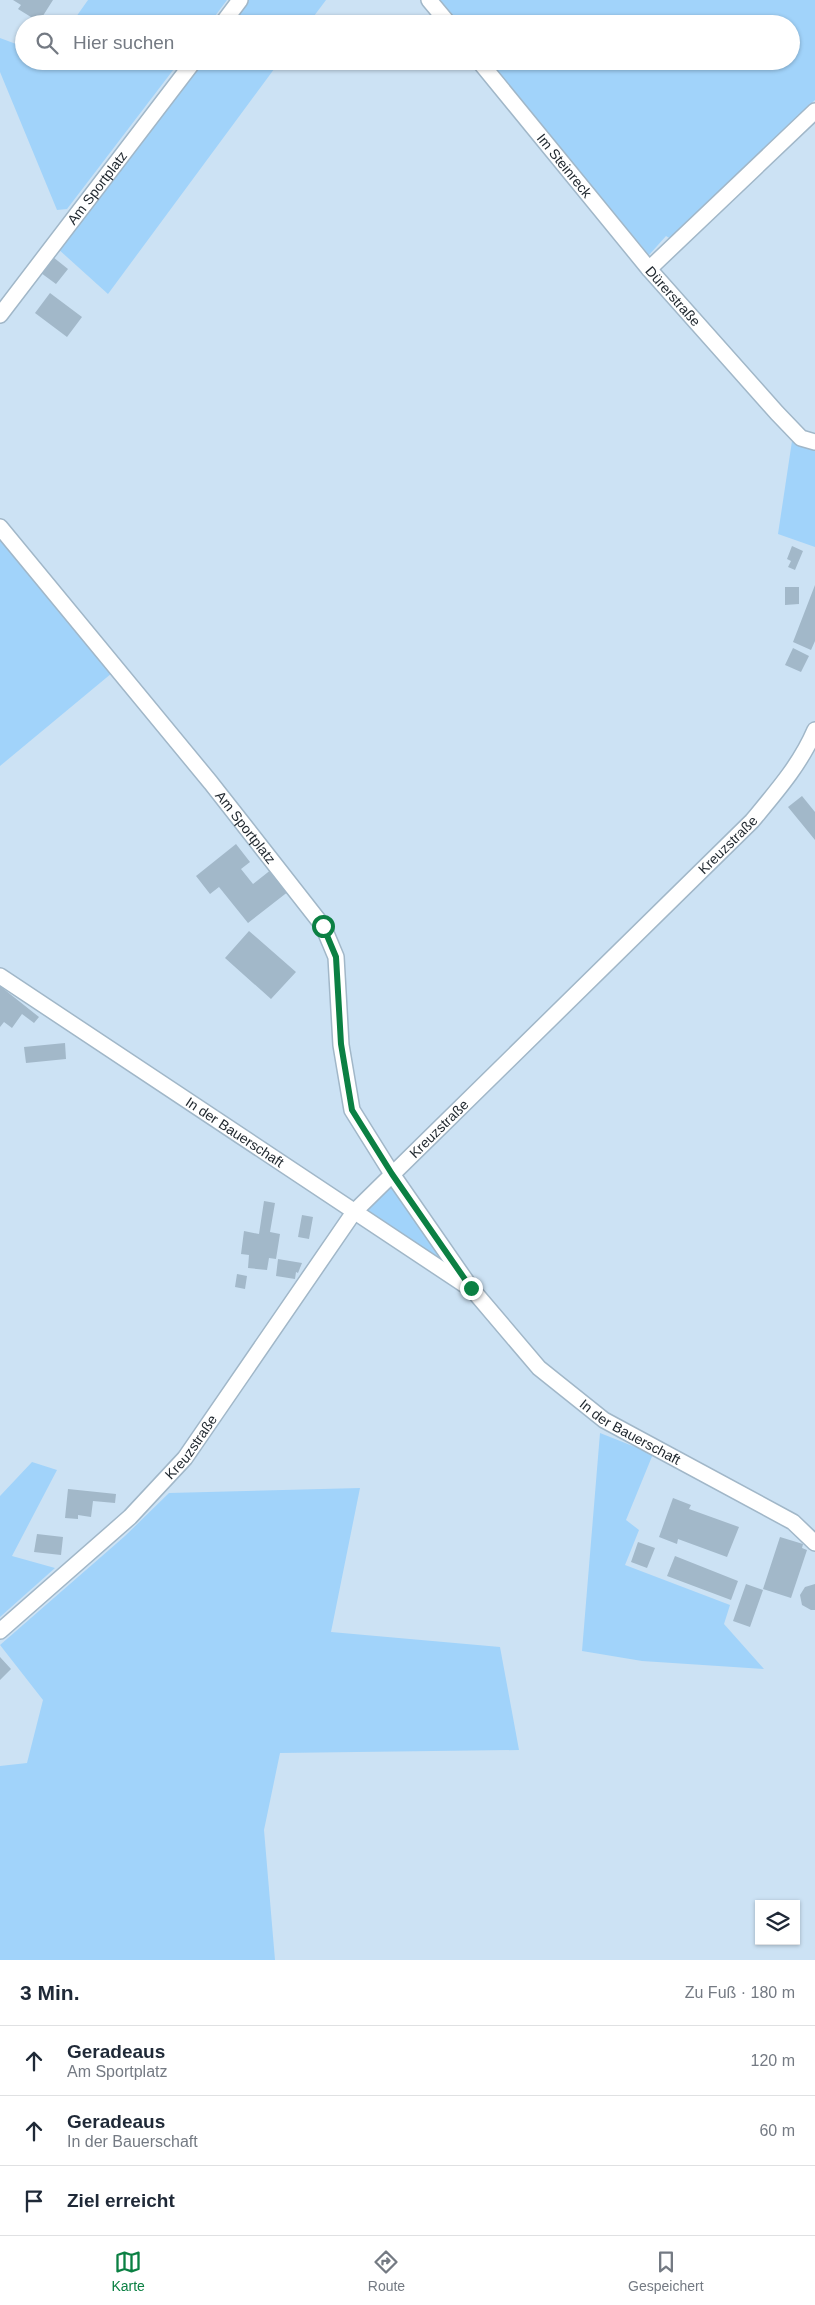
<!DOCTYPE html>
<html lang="de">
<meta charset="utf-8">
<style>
body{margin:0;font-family:Helvetica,sans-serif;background:#f2f2f3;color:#1f2937}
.controls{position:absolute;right:15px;bottom:15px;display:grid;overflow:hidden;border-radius:0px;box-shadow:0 1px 4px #0004}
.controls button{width:45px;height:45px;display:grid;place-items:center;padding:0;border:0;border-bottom:1px solid #e0e1e3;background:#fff;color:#1f2937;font:25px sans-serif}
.stop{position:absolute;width:15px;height:15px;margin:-11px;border:4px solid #0b8043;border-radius:50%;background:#fff}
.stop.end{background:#0b8043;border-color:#fff;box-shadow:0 1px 5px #0008}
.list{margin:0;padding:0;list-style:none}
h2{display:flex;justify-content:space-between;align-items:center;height:65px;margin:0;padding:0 20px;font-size:21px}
h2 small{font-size:16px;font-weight:400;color:#747a83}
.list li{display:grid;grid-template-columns:32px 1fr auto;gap:15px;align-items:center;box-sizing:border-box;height:70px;padding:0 20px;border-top:1px solid #e0e1e3}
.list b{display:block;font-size:19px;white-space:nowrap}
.list p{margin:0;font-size:16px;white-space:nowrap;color:#747a83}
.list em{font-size:16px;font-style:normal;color:#747a83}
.icon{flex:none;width:28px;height:28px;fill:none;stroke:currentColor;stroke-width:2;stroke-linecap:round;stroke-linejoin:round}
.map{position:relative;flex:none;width:815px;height:1960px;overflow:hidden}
.search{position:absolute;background:#fff;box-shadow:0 1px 4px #0004;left:15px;right:15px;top:15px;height:55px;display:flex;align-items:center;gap:12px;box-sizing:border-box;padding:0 18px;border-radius:28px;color:#747a83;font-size:19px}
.sheet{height:275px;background:#fff}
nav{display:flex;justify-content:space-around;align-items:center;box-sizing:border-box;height:70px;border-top:1px solid #e0e1e3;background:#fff;font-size:14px;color:#747a83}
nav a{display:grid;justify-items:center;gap:2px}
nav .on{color:#0b8043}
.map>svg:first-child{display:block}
</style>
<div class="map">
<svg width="815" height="1960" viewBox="0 0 815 1960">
<rect width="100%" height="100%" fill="#cce2f4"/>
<!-- green -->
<path fill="#a1d3fa" d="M88,0H227L209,24H71Z
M248,0H326L308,24H230Z
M435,0H815V100L671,239L666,236L649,255L487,61H791V24H455Z
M0,38L24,47V61H180L67,209L57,210L0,72Z
M202,61H280L108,294L57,248Z
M792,441L815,445V547L778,534Z
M0,538L112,673L0,766Z
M392,1186L447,1263L444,1266L366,1211Z
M600,1433L653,1454L626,1520L639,1530L625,1565L730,1605L724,1624L764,1669L642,1661L582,1651Z
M32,1462L57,1470L12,1556L55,1568L0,1617V1496Z
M360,1488L331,1632L500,1647L519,1750L280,1753L264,1830L275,1960H0V1766L27,1763L43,1700L0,1645L125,1536L169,1493Z"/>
<!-- building -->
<path fill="#a2b8c9" d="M13,0H53L39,22L18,9L21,5Z
M53,257L68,269L56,284L41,273Z
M50,293L82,317L67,337L35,313Z
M792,546L803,551L795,570L788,567L791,561L787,559Z
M815,585V641L811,650L793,642Z
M785,587H799V604L785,605Z
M793,648L809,656L801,672L785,665Z
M802,796L815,812V840L788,807Z
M236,844L250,862L241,869L253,884L272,869L289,891L248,923L219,887L210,894L196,876Z
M249,931L296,972L271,999L225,958Z
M0,986L39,1017L34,1023L22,1014L12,1028L4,1022L0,1027Z
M65,1043L66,1059L26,1063L24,1047Z
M264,1201L275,1203L270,1232L280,1234L276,1259L269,1258L267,1270L248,1268L249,1255L241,1254L244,1231L259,1234Z
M302,1215L313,1217L309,1239L298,1237Z
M278,1259L302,1263L298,1273L296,1272L295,1279L276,1276Z
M237,1274L247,1276L245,1289L235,1287Z
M68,1489L116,1494L115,1503L93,1501L91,1517L78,1515V1519L65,1518Z
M673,1498L691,1505L689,1509L739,1527L727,1557L678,1539L677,1544L659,1537Z
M37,1534L63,1537L61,1555L34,1552Z
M780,1537L803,1544L802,1548L807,1550L791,1598L763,1589Z
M638,1542L655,1548L647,1568L631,1562Z
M675,1556L738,1581L731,1600L667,1576Z
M746,1584L763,1590L750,1627L733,1621Z
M815,1584V1610H811L802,1605L800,1595L805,1587Z
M0,1657L11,1669L0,1680Z"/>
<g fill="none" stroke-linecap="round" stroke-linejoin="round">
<!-- minor casing -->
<g stroke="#a1b7c8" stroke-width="18">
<g id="minor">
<path d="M429,0L449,24"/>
<path d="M222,24L240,0"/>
<path id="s1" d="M479,61L649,269L777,413L801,438L815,442"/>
<path d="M649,269L815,111"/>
<path id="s2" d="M0,315L194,61"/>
<path id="s3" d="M0,527L211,783L323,926L336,957L341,1045L352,1110L392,1174L471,1288L539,1368L604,1420L793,1522L815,1543"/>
<path id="s4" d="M0,976L468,1287"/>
<path id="s5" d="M0,1631L130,1517L185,1458L354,1212L752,821C776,792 800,765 815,730"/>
</g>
</g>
<!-- minor -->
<use href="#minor" stroke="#fff" stroke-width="15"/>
</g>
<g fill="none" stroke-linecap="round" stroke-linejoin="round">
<!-- route -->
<path stroke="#0b8043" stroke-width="6" d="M323,926L336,957L341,1044L352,1110L392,1174L471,1288"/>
</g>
<g text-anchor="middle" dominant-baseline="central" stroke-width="4.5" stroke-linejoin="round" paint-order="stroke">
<!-- street labels -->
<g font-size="14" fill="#1e262d" stroke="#fff">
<text stroke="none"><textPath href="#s1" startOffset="135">Im Steinreck</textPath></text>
<text stroke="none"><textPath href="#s2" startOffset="160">Am Sportplatz</textPath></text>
<text stroke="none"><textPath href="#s1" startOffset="305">Dürerstraße</textPath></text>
<text stroke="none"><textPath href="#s3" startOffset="388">Am Sportplatz</textPath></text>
<text stroke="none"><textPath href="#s5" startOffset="1076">Kreuzstraße</textPath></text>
<text stroke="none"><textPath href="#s5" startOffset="671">Kreuzstraße</textPath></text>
<text stroke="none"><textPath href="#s4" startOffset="282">In der Bauerschaft</textPath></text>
<text stroke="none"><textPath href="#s3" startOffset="1132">In der Bauerschaft</textPath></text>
<text stroke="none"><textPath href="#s5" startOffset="266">Kreuzstraße</textPath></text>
</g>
</g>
</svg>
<div class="controls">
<button><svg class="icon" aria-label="layers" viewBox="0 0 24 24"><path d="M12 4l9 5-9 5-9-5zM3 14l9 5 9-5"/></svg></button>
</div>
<div class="stop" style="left:323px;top:926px"></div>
<div class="stop end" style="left:471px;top:1288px"></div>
<div class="search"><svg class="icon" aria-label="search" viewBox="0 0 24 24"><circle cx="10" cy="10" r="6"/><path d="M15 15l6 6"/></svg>Hier suchen</div>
</div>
<section class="sheet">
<h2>3 Min.<small>Zu Fuß · 180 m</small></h2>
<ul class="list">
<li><svg class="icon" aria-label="ahead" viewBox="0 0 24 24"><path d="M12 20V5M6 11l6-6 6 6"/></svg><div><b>Geradeaus</b><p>Am Sportplatz</p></div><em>120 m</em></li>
<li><svg class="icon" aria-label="ahead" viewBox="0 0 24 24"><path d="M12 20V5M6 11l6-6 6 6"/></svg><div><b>Geradeaus</b><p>In der Bauerschaft</p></div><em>60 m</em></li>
<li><svg class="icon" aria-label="arrive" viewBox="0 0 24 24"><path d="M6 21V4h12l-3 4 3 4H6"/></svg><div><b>Ziel erreicht</b></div></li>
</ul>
</section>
<nav>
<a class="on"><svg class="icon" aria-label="map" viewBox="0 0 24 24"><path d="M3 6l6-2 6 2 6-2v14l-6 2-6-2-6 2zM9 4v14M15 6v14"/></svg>Karte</a>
<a><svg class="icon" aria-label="directions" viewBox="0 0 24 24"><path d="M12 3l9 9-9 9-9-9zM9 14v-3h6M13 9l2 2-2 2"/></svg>Route</a>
<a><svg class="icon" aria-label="saved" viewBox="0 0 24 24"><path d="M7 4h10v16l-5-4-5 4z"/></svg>Gespeichert</a>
</nav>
